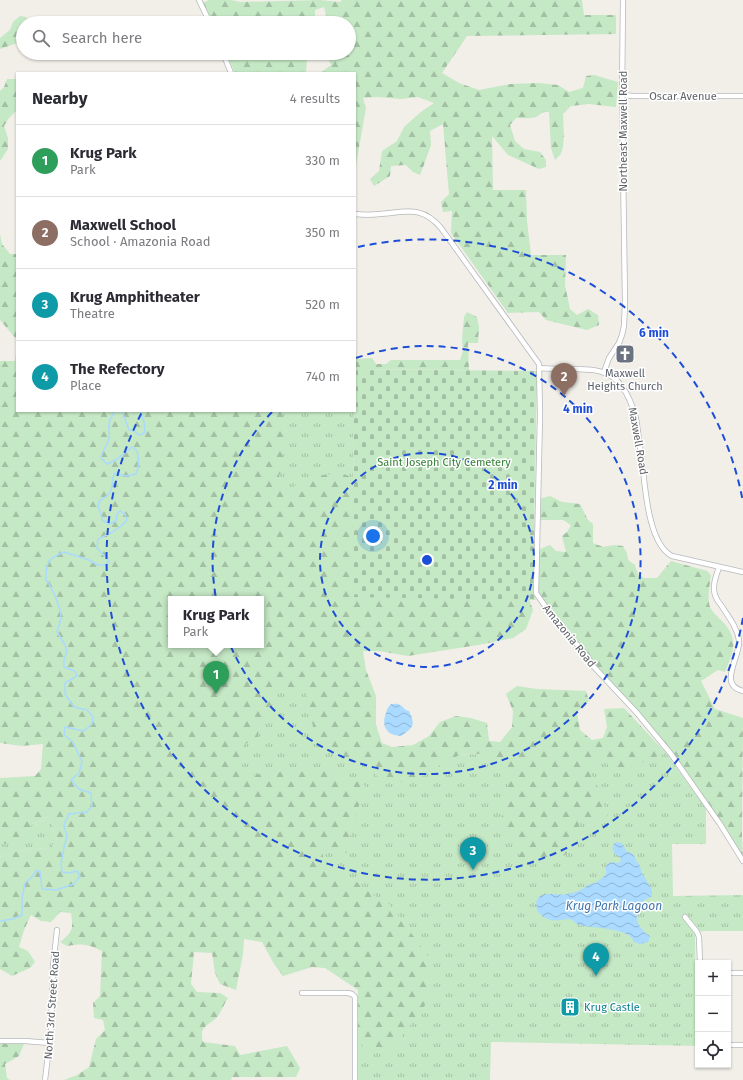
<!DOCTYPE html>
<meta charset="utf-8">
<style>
body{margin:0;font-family:"Fira Sans",sans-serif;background:#f2f2f3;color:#2b2b33}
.controls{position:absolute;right:12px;bottom:12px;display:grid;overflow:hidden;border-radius:0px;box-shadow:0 1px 3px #0004}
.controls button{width:36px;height:36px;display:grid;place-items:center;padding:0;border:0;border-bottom:1px solid #e1e1e2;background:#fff;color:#2b2b33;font:20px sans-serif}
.you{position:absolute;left:373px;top:536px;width:14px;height:14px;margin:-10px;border:3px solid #fff;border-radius:50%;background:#1a73e8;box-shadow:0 0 0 6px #1a73e833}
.badge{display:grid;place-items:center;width:26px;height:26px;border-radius:50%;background:#0f766e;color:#fff;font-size:13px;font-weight:700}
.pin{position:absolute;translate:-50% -33px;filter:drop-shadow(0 1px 2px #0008)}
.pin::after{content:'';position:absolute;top:21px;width:14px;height:12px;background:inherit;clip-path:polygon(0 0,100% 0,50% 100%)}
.popup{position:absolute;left:168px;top:596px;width:96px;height:52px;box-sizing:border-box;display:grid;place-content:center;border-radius:0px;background:#fff;filter:drop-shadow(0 1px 3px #0005);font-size:13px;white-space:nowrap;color:#7c7c81}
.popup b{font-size:15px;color:#2b2b33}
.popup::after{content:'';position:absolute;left:50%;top:100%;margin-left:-8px;border:8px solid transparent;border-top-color:#fff}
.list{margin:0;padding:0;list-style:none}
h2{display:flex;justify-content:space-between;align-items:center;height:52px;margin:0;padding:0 16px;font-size:17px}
h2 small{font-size:13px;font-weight:400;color:#7c7c81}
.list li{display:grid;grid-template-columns:26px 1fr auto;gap:12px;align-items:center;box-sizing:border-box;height:72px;padding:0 16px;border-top:1px solid #e1e1e2}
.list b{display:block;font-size:15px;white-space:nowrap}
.list p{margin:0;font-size:13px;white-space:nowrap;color:#7c7c81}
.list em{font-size:13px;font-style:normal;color:#7c7c81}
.icon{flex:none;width:22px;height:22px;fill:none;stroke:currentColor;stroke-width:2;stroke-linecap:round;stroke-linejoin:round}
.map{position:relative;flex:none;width:743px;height:1080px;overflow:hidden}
.search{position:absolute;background:#fff;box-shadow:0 1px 3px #0004;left:16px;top:16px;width:340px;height:44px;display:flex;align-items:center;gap:10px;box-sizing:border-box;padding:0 14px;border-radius:22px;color:#7c7c81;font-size:15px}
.panel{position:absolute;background:#fff;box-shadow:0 1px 3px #0004;left:16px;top:72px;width:340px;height:340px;border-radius:0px}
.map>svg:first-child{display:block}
</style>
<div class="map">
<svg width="743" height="1080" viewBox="0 0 743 1080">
<defs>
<pattern id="grass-tufts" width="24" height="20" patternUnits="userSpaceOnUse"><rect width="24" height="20" fill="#c5e8c5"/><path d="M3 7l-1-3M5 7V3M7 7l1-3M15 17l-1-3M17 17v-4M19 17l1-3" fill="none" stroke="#a3c0a4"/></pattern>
<pattern id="forest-firs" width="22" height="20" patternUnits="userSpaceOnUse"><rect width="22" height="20" fill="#c5e8c5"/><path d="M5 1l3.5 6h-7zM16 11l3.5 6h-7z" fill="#a3c0a4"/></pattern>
<pattern id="cemetery-stones" width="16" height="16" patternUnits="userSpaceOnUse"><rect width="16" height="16" fill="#c5e8c5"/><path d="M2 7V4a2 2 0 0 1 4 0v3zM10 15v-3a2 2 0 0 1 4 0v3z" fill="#a3c0a4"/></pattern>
<pattern id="water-waves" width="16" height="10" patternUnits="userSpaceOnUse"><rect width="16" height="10" fill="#aadaff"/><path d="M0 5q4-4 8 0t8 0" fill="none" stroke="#8eb4d2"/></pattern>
</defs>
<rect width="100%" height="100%" fill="#f1efe8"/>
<!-- grass -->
<path fill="url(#grass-tufts)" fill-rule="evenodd" d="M0,372L17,411H353L355,755L666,753L706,809V844H672L673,896L743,895V931H703L695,933L696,1040L698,1043V1046L491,1042L490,1080H358V990L356,908L80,910ZM171,599H261V645H171Z
M48,817L57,839L51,848C34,849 15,849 0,857V841L6,843L32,824Z"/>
<!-- forest -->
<path fill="url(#forest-firs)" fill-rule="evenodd" d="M209,0H231L240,2L320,0L340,2L342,0H582L584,15H616V34L467,36L442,73L459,83L479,90L510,84L539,83L558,85L569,92L583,88L586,76L594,75L618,82L616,107L589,104L571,106L563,114C563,125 566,146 560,155C558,157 557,158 555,160L551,148L549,112C540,112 543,113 536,117C531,119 522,118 516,118L510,125L515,141L524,149L540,152L546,160V167L539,169L508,155L492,136L493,190H526L527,221L531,255H566L565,285L570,309L577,315L588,309L598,315L599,325L587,330L546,320L539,312L508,313L451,233L452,211L443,212L441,202L449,194L443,124L430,131L431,145L425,162L420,175L413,172L406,165L391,166L390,176L374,186L370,179L379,171L382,151L397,141L404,127L421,112L434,103L418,97L401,99L378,97L363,98L366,108L355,170V73H320L331,65L326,53H349V23H328L324,7L315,10V23H212L203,3Z
M20,16L26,17L29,23H23V41L0,49V38L10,30L13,22Z
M226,53H306L307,59L306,73H235Z
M7,79H17V110L9,118L4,126L8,138V149L0,161V91L4,87Z
M0,234L2,244L10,254H17V340L0,320Z
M467,312L477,317L479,327L478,343H468L469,370L355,369V337L356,359L372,358L376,364H386L391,360H460L463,351L462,339L464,317Z
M17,349V411H283L285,440L282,468L277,481L290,496L298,480L314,476L341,473L354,478V556L520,594L529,599L533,610L526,629L513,638L478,645L408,656L379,651H363L366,670L376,696V725L382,743L392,747L413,745L429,736L440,722L456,716L471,718L487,723L489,741L500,742L512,727L513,711L506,694L517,686L537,689L586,691L589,701L577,712L580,730L592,740L603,738L607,727L604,709L624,708L666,753L625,769L609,765L600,760L585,765L595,780L608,816L591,818L579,824L572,849L565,855L556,859L529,862L519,858V848L513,828L503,826L501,820L509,782L494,761L482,754H462L444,762L430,773L408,781L394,783L378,777L363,763L347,760L334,754L322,746L314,732L306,690L295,687L278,690L274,702L265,713L259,727L258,739L247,743L242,751V766L247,775L276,773L301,766L317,768L337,776L357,780L366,787C357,809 351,830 347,853L320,843L326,869L342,877L354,880L372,894L389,904L398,915L430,959L431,982L427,1002L420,1013L396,1044L383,1052L372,1054L363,1047L358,1033V990L325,968L312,967L283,976L274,964L262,942L244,939L243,954L236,990L220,984L215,973L212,953L194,952L191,984L197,992L220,993L228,998C224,1004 222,1010 218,1016C211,1025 198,1025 203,1042L235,1046L240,1055L287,1046L300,1068L296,1077H232L231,1080H64L77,1075L89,1067L96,1039L105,1030L103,1020L94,1018L93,1003L100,996L102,951C88,944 82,943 67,946L60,942C74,931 73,928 71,913L60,912L51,922L41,921L31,915L24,930L19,947L28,951L35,962L30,968L12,976L0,969V857C15,849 34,849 50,848L57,839L48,817L32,824L29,836L6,844L0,841V778L35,776L41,769L43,744L22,746L0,743V361H15ZM171,599H261V645H171Z
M550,496L562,502L580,504L588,520L593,524V543L603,547L614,545L623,546L627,553L628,560L635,565L638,574L644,578H657L671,561L707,571L711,575C710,585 706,600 711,609C714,614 720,619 724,623C739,641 733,652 725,672L718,670L701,681L715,709L743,718L742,836L743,858L671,751L555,619L539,593L537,584V550L550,545L556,551L566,552L562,536L567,532L571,525L563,520H541L539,511V499Z
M0,1044H24L19,1056L5,1064L7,1078L10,1080H0Z"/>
<!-- cemetery -->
<path fill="url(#cemetery-stones)" d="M355,369L537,371L533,587V593L536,600L354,597L353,411H355Z"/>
<!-- water -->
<path fill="url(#water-waves)" d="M391,704C394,704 397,703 400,705C404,707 404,710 409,711C416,725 413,728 401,736C386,735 381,726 386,713C387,709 388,707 391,704Z
M617,842C624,843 624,846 626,851L633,854L637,862L639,864L642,873L652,890V896C632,904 632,926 650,936L648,942L640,944L634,942C633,941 632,938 631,937C621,928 592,928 580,925C575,924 574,920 569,919C566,919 563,920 560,920C549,921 546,919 538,912C536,907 535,901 539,897C545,891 560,896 567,894C572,893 578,892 582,889C587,886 589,883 596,883C598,881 605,876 606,874C607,871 605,870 606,867C608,861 613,862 617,863L620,862L621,860L620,857C613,855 609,844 617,842Z"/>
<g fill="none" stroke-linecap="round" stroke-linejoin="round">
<!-- stream -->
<path stroke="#aadaff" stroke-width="1.5" d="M122,411L129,430L134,431L139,435L145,433L144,422L140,411
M0,921L13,919L22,915V898L25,883L31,878L36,871H40L42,889L56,890L74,884L80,876L77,871L69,873L62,872L61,864L64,847L67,837L64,825L69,814L87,812L92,806L91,793L79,789L71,780L79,773L82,762L73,742L64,735L65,727L84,731L92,724L93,717L87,710L74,707L65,694V683L77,676L75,671L64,667V660L67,651L65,645L57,632C58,628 60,623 61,619C62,610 52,587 46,580C46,562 47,559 64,552L89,560L98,565H106L109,561L97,548L98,539C109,534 119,530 127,520L125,514L120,511L117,514L116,521L109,524L102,520L101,514L98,507L99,501C102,499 106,497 108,495C115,489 110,480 115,473C122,477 128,476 136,474C140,466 139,459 137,451L132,447C123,454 117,461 107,464L101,458C102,449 108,446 109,438C110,435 109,432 109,429C108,422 111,417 115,411"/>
<!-- minor casing -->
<g stroke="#b5b8bc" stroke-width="6">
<path id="minor" d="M199,0L210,23
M223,53L231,73
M622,95L633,96H743
M355,214C363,215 372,215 380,214C406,212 422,205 441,228L539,364L540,415L536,593L552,616L587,656L594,667L637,713L671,754L720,824L743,861
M539,368C552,369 564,369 577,369C585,370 594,369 602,372C622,377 631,400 636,418C638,432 640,447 642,461C645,486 648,544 672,556L743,572
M604,372L609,358L619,343L622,335L624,326L625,303L622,95L623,0
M719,567C716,576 712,586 715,595C716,598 718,602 721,605C728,616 737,627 739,640C741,656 717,685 743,691
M685,917L697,932L699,937L700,963
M728,973H743
M302,993H348L352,994L355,997V1080
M0,1041H25L50,1043
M728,1045H743
M45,1080L51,1031L53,966L57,930"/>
</g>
<!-- minor -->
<use href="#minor" stroke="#fff" stroke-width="4.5"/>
</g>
<!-- distance rings -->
<g fill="none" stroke="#1d4ed8" stroke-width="2" stroke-dasharray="7 5">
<circle cx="427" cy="560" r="107"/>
<path d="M356 358A214 214 0 1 1 273 411"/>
<path d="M743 618A321 321 0 1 1 142 412M358 247A321 321 0 0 1 743 502"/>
</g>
<!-- icons -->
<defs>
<g id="church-square" transform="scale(1)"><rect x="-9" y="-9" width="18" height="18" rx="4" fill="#6b7280" stroke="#fff"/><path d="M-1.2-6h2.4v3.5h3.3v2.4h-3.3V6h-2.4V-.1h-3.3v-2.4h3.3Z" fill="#fff"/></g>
<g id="building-square" transform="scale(1)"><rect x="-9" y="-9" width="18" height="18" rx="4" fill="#0f9aa8" stroke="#fff"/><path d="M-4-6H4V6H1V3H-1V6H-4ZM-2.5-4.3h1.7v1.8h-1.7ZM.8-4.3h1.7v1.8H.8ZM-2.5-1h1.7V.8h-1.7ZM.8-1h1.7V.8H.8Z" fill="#fff"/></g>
</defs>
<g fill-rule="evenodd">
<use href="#church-square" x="625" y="354"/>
<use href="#building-square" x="570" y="1007"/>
</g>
<g text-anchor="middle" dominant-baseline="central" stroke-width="3" stroke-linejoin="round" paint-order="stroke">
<!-- street labels -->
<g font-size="11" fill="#5f6368" stroke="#fff">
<text x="683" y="96">Oscar Avenue</text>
<text transform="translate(623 131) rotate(-90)">Northeast Maxwell Road</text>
<text transform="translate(638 441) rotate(80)">Maxwell Road</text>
<text transform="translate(569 636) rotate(51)">Amazonia Road</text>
<text transform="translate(52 1005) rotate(-86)">North 3rd Street Road</text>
</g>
<!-- worship labels -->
<g font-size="11" fill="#5b616d" stroke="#fff">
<text x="625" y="373">Maxwell<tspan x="625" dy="13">Heights Church</tspan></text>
</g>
<!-- park labels -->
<g font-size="11" fill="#348238" stroke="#fff">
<text x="444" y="462">Saint Joseph City Cemetery</text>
</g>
<!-- culture labels -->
<g font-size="11" fill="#0d838f" stroke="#fff" text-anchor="start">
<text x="584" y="1007">Krug Castle</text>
</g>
<!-- water labels -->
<g font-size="12" font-style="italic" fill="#4174aa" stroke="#fff">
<text x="614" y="906">Krug Park Lagoon</text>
</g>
</g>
<circle cx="427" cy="560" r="6" fill="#1d4ed8" stroke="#fff" stroke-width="2"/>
<g font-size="12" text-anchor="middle" font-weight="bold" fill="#1d4ed8" stroke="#fff" stroke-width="3" stroke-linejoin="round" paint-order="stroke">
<text x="654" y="337">6 min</text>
<text x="578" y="413">4 min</text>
<text x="503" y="489">2 min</text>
</g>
</svg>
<div class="controls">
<button>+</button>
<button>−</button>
<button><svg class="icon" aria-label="locate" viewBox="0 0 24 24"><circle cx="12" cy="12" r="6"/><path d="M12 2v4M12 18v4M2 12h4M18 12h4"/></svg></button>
</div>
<div class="you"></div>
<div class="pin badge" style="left:216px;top:694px;background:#2e9e5b">1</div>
<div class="popup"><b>Krug Park</b>Park</div>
<div class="pin badge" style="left:564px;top:396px;background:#8d6e63">2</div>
<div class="pin badge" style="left:473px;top:870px;background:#0f9aa8">3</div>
<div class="pin badge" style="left:596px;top:976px;background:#0f9aa8">4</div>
<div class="search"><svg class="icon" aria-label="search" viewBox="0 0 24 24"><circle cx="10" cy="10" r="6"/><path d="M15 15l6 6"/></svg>Search here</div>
<section class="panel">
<h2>Nearby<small>4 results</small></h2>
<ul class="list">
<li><span class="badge" style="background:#2e9e5b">1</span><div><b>Krug Park</b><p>Park</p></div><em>330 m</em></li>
<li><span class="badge" style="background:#8d6e63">2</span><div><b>Maxwell School</b><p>School · Amazonia Road</p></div><em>350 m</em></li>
<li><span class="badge" style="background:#0f9aa8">3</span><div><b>Krug Amphitheater</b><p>Theatre</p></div><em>520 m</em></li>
<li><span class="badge" style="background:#0f9aa8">4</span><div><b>The Refectory</b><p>Place</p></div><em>740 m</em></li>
</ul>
</section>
</div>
